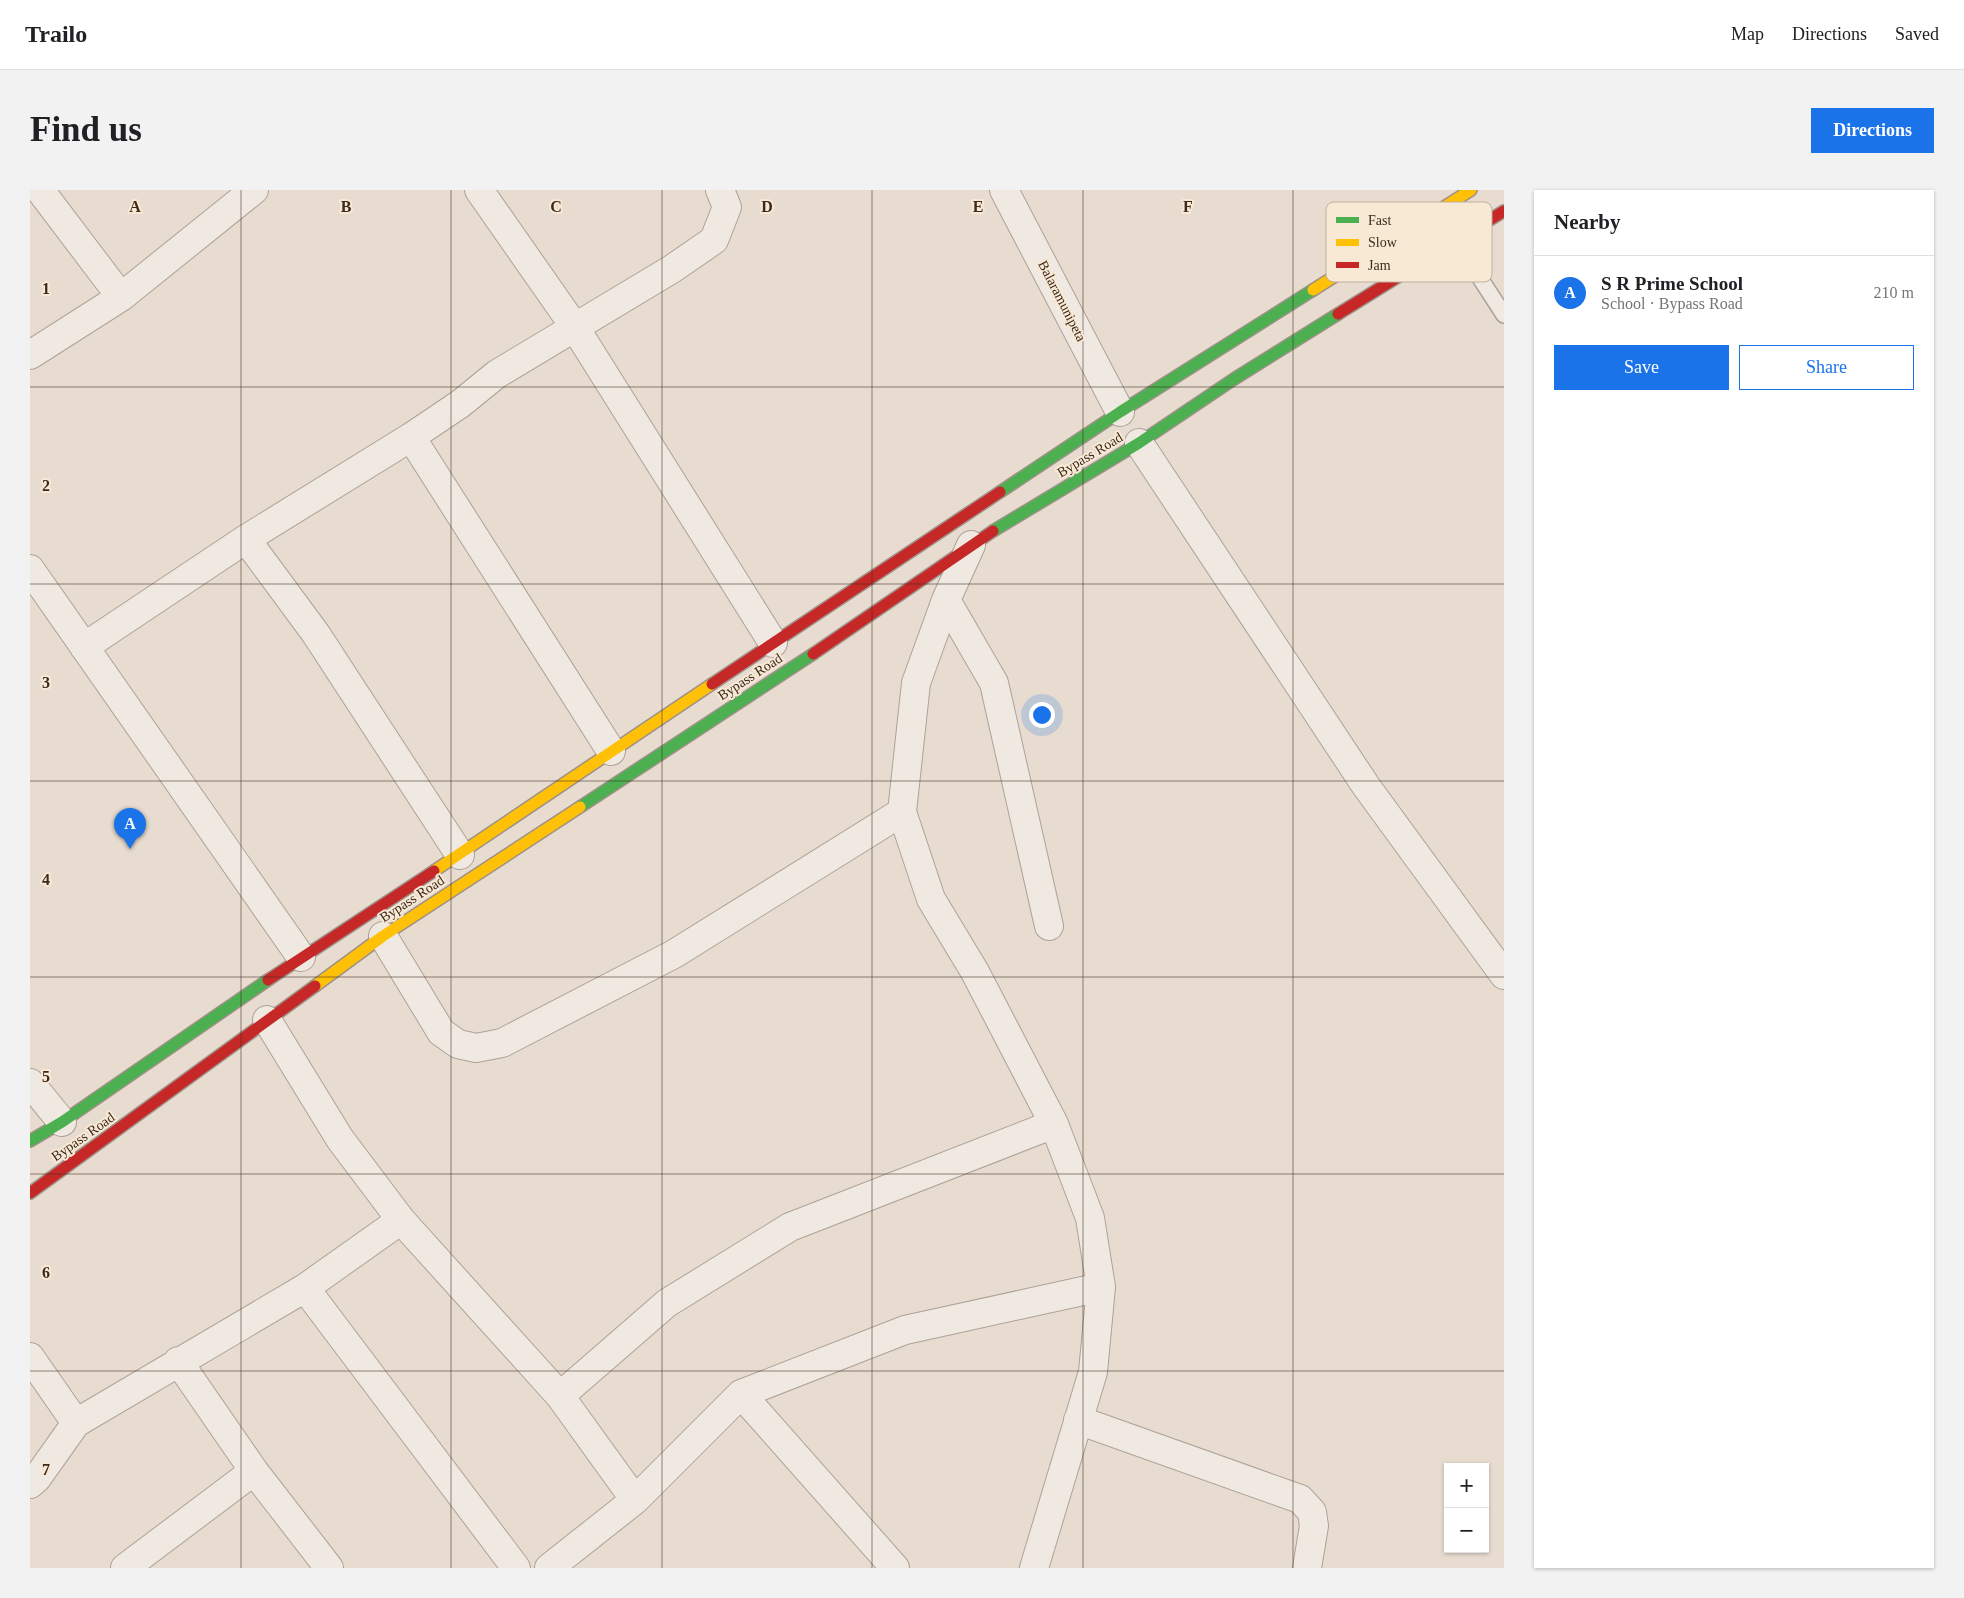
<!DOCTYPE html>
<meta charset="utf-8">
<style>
body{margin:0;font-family:Georgia,serif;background:#f2f2f2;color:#202124}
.controls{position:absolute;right:15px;bottom:15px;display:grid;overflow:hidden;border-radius:0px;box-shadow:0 1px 4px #0004}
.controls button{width:45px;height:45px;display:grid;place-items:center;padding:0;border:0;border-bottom:1px solid #e0e0e0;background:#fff;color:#202124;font:25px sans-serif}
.you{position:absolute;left:1011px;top:524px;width:18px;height:18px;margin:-12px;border:4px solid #fff;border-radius:50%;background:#1a73e8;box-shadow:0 0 0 8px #1a73e833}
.badge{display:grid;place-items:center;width:32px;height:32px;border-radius:50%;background:#1a73e8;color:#fff;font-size:16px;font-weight:700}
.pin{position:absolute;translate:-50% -41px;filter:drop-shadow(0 1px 2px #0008)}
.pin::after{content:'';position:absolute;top:26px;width:18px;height:15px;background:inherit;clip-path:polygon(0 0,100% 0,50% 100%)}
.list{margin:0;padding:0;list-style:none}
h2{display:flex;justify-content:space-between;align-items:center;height:65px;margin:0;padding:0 20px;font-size:21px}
h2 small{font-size:16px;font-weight:400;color:#757577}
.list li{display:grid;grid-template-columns:32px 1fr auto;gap:15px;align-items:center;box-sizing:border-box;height:75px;padding:0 20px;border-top:1px solid #e0e0e0}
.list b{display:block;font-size:19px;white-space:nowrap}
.list p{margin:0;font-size:16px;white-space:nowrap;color:#757577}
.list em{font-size:16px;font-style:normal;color:#757577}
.actions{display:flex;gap:10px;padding:15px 20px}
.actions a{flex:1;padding:11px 0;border:1px solid #1a73e8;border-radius:0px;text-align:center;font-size:18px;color:#1a73e8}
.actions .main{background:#1a73e8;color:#fff}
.map{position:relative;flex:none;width:1474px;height:1378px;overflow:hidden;border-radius:0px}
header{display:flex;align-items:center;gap:30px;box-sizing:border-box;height:70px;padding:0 25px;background:#fff;border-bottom:1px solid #e0e0e0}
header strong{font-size:24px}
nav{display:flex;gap:28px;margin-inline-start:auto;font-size:18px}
.intro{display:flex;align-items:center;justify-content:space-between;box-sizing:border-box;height:120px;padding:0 30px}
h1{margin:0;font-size:35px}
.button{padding:12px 22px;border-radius:0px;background:#1a73e8;color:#fff;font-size:18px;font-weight:700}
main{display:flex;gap:30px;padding:0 30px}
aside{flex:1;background:#fff;border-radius:0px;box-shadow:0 1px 4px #0004}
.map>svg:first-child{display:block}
</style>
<header>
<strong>Trailo</strong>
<nav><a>Map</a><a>Directions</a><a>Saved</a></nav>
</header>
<div class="intro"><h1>Find us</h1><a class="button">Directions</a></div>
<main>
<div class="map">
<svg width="1474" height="1378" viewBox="0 0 1474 1378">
<rect width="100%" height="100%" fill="#e8dcd0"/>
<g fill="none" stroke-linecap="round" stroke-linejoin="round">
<!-- lane casing -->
<g stroke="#ada298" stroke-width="18">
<path id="lane" d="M1426,51L1474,125"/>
</g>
<!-- street casing -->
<g stroke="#ada298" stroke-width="30">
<path id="street" d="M10,0L91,107L224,0
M449,0L544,136L743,453
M974,0L1090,222
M0,165L91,107
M381,247L581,561
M1109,253L1336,596L1474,785
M216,349L286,444L430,665
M941,355L916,410L886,493L872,622L901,709L945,782L1024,934L1060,1028L1071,1097L1063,1182L1004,1378
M0,379L271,767
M916,410L964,493L1019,736
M54,457L216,349L381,247L430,214L467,184L642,79L684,50L697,17L690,0
M353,746L411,842L428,854L446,858L472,853L644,764L872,622
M237,830L310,949L371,1030L530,1206L605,1310L711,1204L875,1140L1071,1097
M0,893L32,932
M275,1098L486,1378
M0,1167L46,1233
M148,1171L224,1281L299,1378
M711,1204L865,1378
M530,1206L637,1113L760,1037L1024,934
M1048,1230L1270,1309L1282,1322L1284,1336L1277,1378
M0,1294L7,1288L46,1233L275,1098L371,1030
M95,1378L224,1281
M519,1378L605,1310"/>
</g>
<!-- fast casing -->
<g stroke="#9d9188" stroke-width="14">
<path id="fast" d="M970,302L1090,222L1283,100
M963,341L1109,253L1204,189L1308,124
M550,617L783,464
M0,951L32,932L238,790"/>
</g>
<!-- slow casing -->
<g stroke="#9d9188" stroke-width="14">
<path id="slow" d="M1283,100L1441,0
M404,681L682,494
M285,796L353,746L550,617"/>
</g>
<!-- jam casing -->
<g stroke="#9d9188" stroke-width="14">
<path id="jam" d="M1308,124L1474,21
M783,464L963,341
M682,494L970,302
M238,790L404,681
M0,1003L285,796"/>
</g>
<!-- lane -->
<use href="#lane" stroke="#efe9e1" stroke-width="15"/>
<!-- street -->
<use href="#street" stroke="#efe9e1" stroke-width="28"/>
<!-- fast -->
<use href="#fast" stroke="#4caf50" stroke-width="11"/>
<!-- slow -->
<use href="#slow" stroke="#ffc107" stroke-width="11"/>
<!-- jam -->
<use href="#jam" stroke="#c62828" stroke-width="11"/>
</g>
<!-- grid -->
<path fill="none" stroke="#3e291e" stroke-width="1" stroke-opacity="0.55" d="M211,0V1378M421,0V1378M632,0V1378M842,0V1378M1053,0V1378M1263,0V1378M0,197H1474M0,394H1474M0,591H1474M0,787H1474M0,984H1474M0,1181H1474"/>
<g text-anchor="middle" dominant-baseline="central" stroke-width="4" stroke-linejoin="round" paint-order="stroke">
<!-- street labels -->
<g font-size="14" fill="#3e291e" stroke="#f8e9d5">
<text transform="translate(1032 111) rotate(63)">Balaramunipeta</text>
<text transform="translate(1060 265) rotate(-31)">Bypass Road</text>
<text transform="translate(720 487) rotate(-33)">Bypass Road</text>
<text transform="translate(382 709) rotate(-33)">Bypass Road</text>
<text transform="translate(53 947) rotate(-35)">Bypass Road</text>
</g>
</g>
<!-- legend -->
<rect x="1296" y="12" width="166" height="80" rx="8" fill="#f8e9d5" stroke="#c0af9e" stroke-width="1"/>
<rect x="1306" y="27" width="23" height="6" fill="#4caf50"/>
<rect x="1306" y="49" width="23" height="7" fill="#ffc107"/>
<rect x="1306" y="72" width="23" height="6" fill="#c62828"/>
<g font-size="14" fill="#3e291e">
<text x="1338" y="35">Fast</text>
<text x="1338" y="57">Slow</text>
<text x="1338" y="80">Jam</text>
</g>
<g font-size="16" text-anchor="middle" font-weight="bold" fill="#3e291e" stroke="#f8e9d5" stroke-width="4" stroke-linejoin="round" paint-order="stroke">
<text x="105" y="22">A</text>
<text x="316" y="22">B</text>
<text x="526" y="22">C</text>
<text x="737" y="22">D</text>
<text x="948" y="22">E</text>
<text x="1158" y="22">F</text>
<text x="16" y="104">1</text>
<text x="16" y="301">2</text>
<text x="16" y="498">3</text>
<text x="16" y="695">4</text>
<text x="16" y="892">5</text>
<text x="16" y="1088">6</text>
<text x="16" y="1285">7</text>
</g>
</svg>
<div class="controls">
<button>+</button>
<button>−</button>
</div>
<div class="you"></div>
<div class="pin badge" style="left:100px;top:659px">A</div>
</div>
<aside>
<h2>Nearby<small></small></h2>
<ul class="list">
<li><span class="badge">A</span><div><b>S R Prime School</b><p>School · Bypass Road</p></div><em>210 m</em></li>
</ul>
<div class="actions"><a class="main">Save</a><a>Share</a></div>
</aside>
</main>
